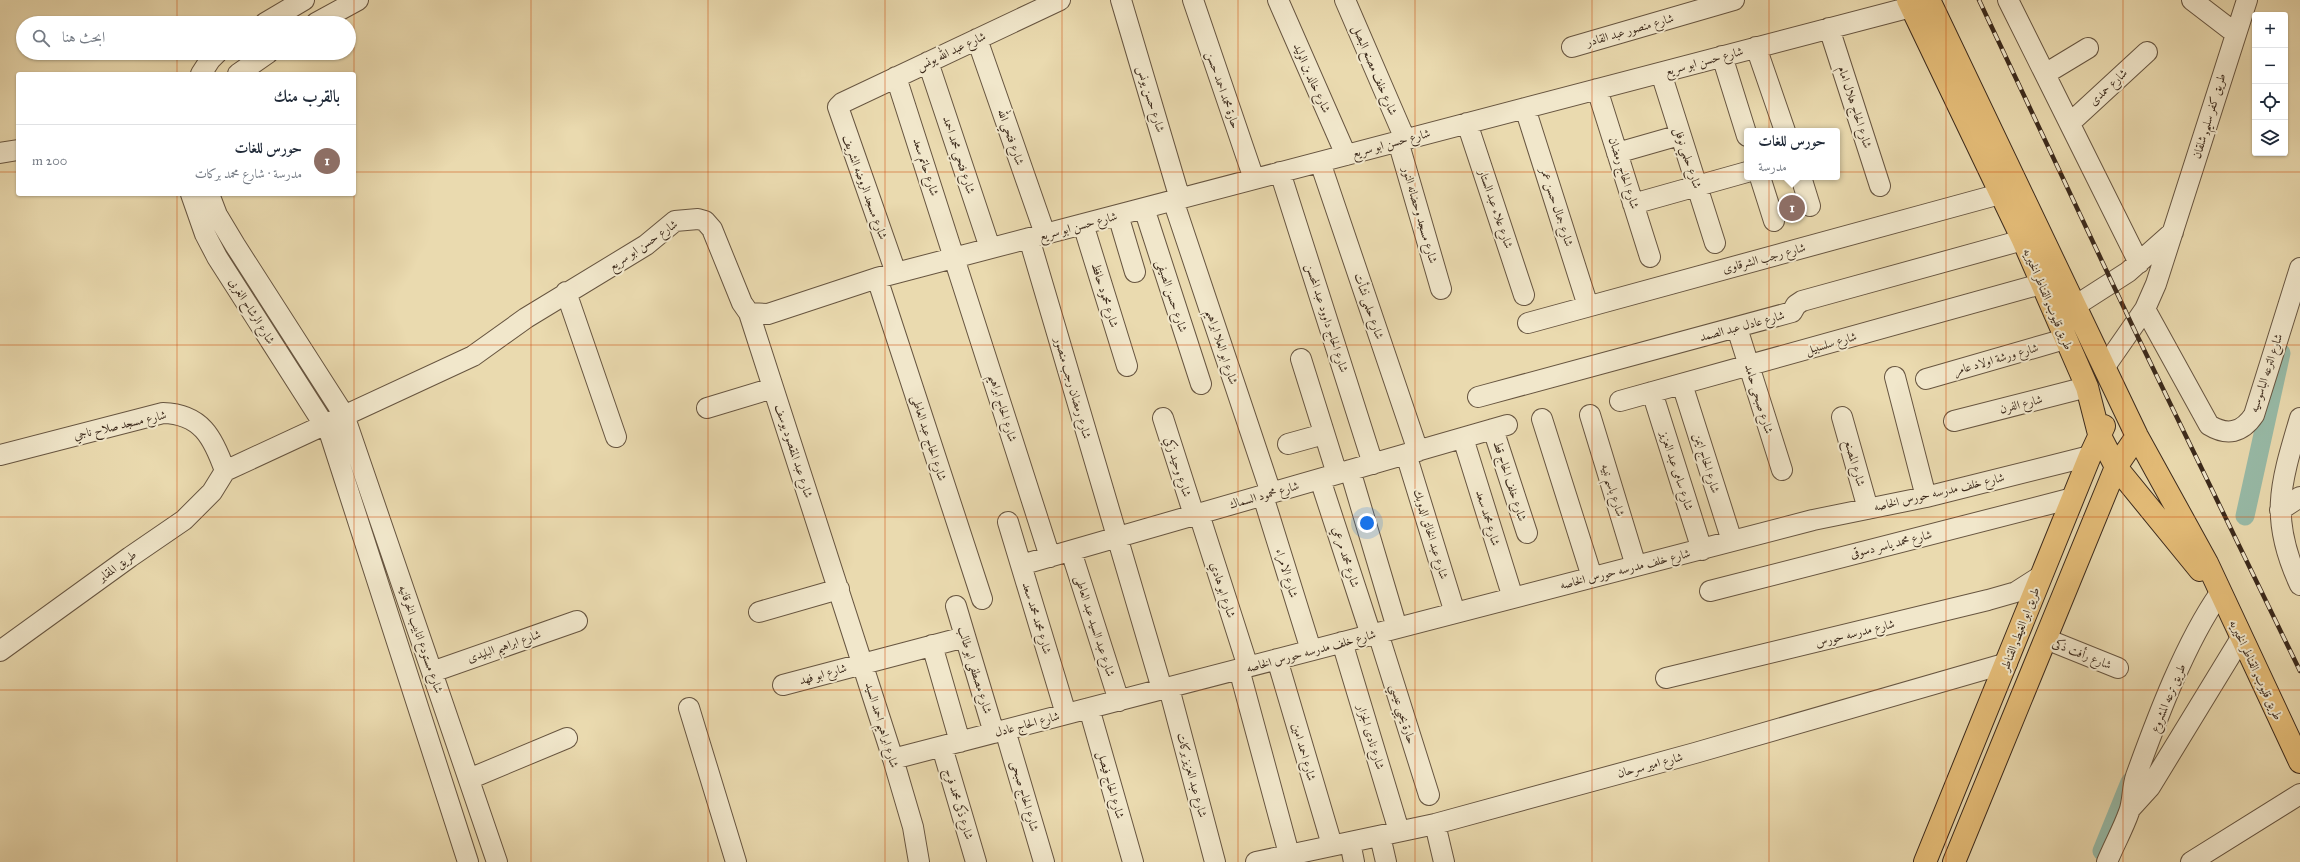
<!DOCTYPE html>
<html lang="ar">
<meta charset="utf-8">
<style>
body{margin:0;font-family:"IM FELL Great Primer",Amiri,serif;background:#f2f2f3;color:#1f2937;direction:rtl}
.controls{position:absolute;right:12px;top:12px;display:grid;overflow:hidden;border-radius:4px;box-shadow:0 1px 3px #0004}
.controls button{width:36px;height:36px;display:grid;place-items:center;padding:0;border:0;border-bottom:1px solid #e0e1e3;background:#fff;color:#1f2937;font:20px sans-serif}
.you{position:absolute;left:1367px;top:523px;width:14px;height:14px;margin:-10px;border:3px solid #fff;border-radius:50%;background:#1a73e8;box-shadow:0 0 0 6px #1a73e833}
.badge{display:grid;place-items:center;width:26px;height:26px;border-radius:50%;background:#1a73e8;color:#fff;font-size:13px;font-weight:700}
.pin{position:absolute;translate:-50% -50%;border:2px solid #fff;box-shadow:0 1px 4px #0006}
.popup{position:absolute;left:1744px;top:128px;width:96px;height:52px;box-sizing:border-box;display:grid;place-content:center;border-radius:4px;background:#fff;filter:drop-shadow(0 1px 3px #0005);font-size:13px;white-space:nowrap;color:#747a83}
.popup b{font-size:15px;color:#1f2937}
.popup::after{content:'';position:absolute;left:50%;top:100%;margin-left:-8px;border:8px solid transparent;border-top-color:#fff}
.list{margin:0;padding:0;list-style:none}
h2{display:flex;justify-content:space-between;align-items:center;height:52px;margin:0;padding:0 16px;font-size:17px}
h2 small{font-size:13px;font-weight:400;color:#747a83}
.list li{display:grid;grid-template-columns:26px 1fr auto;gap:12px;align-items:center;box-sizing:border-box;height:72px;padding:0 16px;border-top:1px solid #e0e1e3}
.list b{display:block;font-size:15px;white-space:nowrap}
.list p{margin:0;font-size:13px;white-space:nowrap;color:#747a83}
.list em{font-size:13px;font-style:normal;color:#747a83}
.icon{flex:none;width:22px;height:22px;fill:none;stroke:currentColor;stroke-width:2;stroke-linecap:round;stroke-linejoin:round}
.map{position:relative;flex:none;width:2300px;height:862px;overflow:hidden;direction:ltr}
.search{position:absolute;background:#fff;box-shadow:0 1px 3px #0004;left:16px;top:16px;width:340px;height:44px;display:flex;align-items:center;gap:10px;box-sizing:border-box;padding:0 14px;border-radius:22px;color:#747a83;font-size:15px}
.panel{position:absolute;background:#fff;box-shadow:0 1px 3px #0004;left:16px;top:72px;width:340px;height:124px;border-radius:4px;direction:rtl}
.map>svg:first-child{display:block}
</style>
<div class="map">
<svg width="2300" height="862" viewBox="0 0 2300 862">
<rect width="100%" height="100%" fill="#eadaaf"/>
<filter id="stains"><feTurbulence type="fractalNoise" baseFrequency=".005" numOctaves="4"/><feColorMatrix values="0 0 0 0 .2 0 0 0 0 .09 0 0 0 0 .02 0 0 0 .5 -.17"/></filter>
<radialGradient id="worn" r=".72"><stop offset=".6" stop-color="#630" stop-opacity="0"/><stop offset="1" stop-color="#630" stop-opacity=".3"/></radialGradient>
<g fill="none" stroke-linecap="round" stroke-linejoin="round">
<!-- canal -->
<path stroke="#98bba8" stroke-width="19" d="M2245,516L2281,353
M2102,851L2130,782"/>
<!-- minor casing -->
<g stroke="#675540" stroke-width="22">
<path id="minor" d="M1121,0L1180,199
M1193,0L1254,179
M1278,0L1346,155
M1345,0L1405,139
M2008,0L2139,263
M2192,0L2235,33
M265,23L304,0
M316,23L358,0
M1829,28L1880,186
M977,39L1045,234
M1572,47L1734,0
M1756,47L1785,131
M1722,56L1747,136
M928,62L990,248
M1661,73L1715,243
M201,74L210,60L217,53
M238,74L268,53
M2045,74L2088,48
M896,77L1050,557
M1597,89L1650,257
M1525,108L1588,306
M1467,123L1524,295
M2070,123L2147,52
M1398,141L1441,289
M0,153L18,150
M1617,153L1680,135
M1320,162L1418,451
M1280,172L1373,464
M1760,177L1774,221
M1801,177L1810,206
M191,194L205,234L217,257L330,434L468,862
M209,194L217,215L235,245L344,415L497,862
M1173,200L1271,493
M1633,204L1747,172
M1144,208L1201,384
M1118,215L1135,272
M1083,224L1127,366
M1029,238L1162,689
M896,273L838,107L842,103L1060,0
M877,278L982,599
M566,292L616,437
M2075,306L2128,272L2173,232
M2145,309L2209,425C2227,436 2242,433 2254,415L2300,268
M749,313L893,759L913,827L919,862
M1528,323L2000,194
M1737,328L1782,470
M1301,359L1337,474
M2104,368L2145,309L2156,284L2247,0
M1895,377L1926,497
M1926,379L2065,339
M1682,384L1732,541
M1652,392L1702,550
M1478,397L1792,312L1796,305L1802,301L2023,240
M1620,401L2041,284
M707,408L773,388
M1590,415L1636,566
M1842,417L1868,509
M1163,418L1194,515
M2300,418C2280,485 2269,519 2300,585
M1542,419L1592,577
M1954,421L2087,387
M1493,429L1527,533
M1463,438L1513,598
M1288,444L1324,434
M1406,454L1455,613
M0,455L163,413C201,414 213,437 225,471L473,356L526,318L646,245L675,221L698,219L705,221L712,229L742,303L749,313L768,314L877,278L1911,7
M1350,470L1397,628
M1320,479L1371,635
M1263,496L1311,650
M2280,510L2300,497
M1199,514L1248,667
M1008,522L1066,714
M1071,551L1119,701
M1021,565L1507,425
M1710,591L2073,498
M956,606L994,733
M759,612L839,589
M1378,633L1429,795
M2046,639L2118,668
M1342,642L1399,831
M932,645L960,742
M0,651L130,557L184,520L212,492L225,471
M1277,659L1332,845
M1239,669L1289,854
M432,672L577,621
M1666,678L1988,600L2016,592L2041,576
M783,685L965,637
M1169,688L1215,862
M689,708L736,862
M1089,708L1133,862
M1005,730L1044,862
M942,747L976,862
M893,759L1813,520L1926,497L2090,456
M469,779L567,738
M2130,809L2150,787L2241,638
M1435,824L1444,862
M1380,836L1386,862
M1350,842L1354,862
M1256,862L1435,824L1695,753L2007,663
M2107,862C2114,845 2123,829 2129,812C2133,802 2132,788 2136,776C2157,718 2185,643 2220,593
M2191,862L2300,794"/>
</g>
<!-- major casing -->
<g stroke="#3b291b" stroke-width="24">
<path id="major" d="M1908,0L2023,240L2087,387L2099,434L2116,467L2200,570
M1929,0L2137,436L2207,563L2300,762
M1925,862L2090,456L2104,426
M1954,862L2116,467L2137,436"/>
</g>
<!-- minor -->
<use href="#minor" stroke="#f1e7cb" stroke-width="20"/>
<!-- major -->
<use href="#major" stroke="#e5bd78" stroke-width="22"/>
<!-- rail casing -->
<g stroke="#3b291b" stroke-width="4.5">
<path id="rail" d="M1979,0L2133,327L2300,671"/>
</g>
<!-- rail -->
<use href="#rail" stroke="#f1e7cb" stroke-width="3" stroke-dasharray="9" stroke-linecap="butt"/>
</g>
<!-- grid -->
<path fill="none" stroke="#ce520e" stroke-width="1" stroke-opacity="0.55" d="M177,0V23M354,0V74M531,0V862M708,0V862M885,0V862M1062,0V862M1238,0V862M1415,0V862M1592,0V862M1769,0V862M1946,0V862M2123,0V862M177,53V74M0,172H18M354,172H2300M177,194V862M354,194V862M0,345H2300M0,517H2300M0,690H2300"/>
<g text-anchor="middle" dominant-baseline="central" stroke-width="4" stroke-linejoin="round" paint-order="stroke">
<!-- street labels -->
<g font-size="12" fill="#3b291b" stroke="#f1e7cb">
<text transform="translate(1630 30) rotate(-16)">شارع منصور عبد القادر</text>
<text transform="translate(951 51) rotate(-25)">شارع عبد الله يونس</text>
<text transform="translate(1704 61) rotate(-15)">شارع حسن ابو سريع</text>
<text transform="translate(1375 70) rotate(67)">شارع خلف مصنع البصل</text>
<text transform="translate(1312 78) rotate(66)">شارع خالد بن الوليد</text>
<text transform="translate(2108 87) rotate(-43)">شارع حمدى</text>
<text transform="translate(1223 90) rotate(71)">حارة محمد احمد حسن</text>
<text transform="translate(1151 99) rotate(73)">شارع حسن يونس</text>
<text transform="translate(1855 107) rotate(72)">شارع الحاج هلال امام</text>
<text transform="translate(2209 116) rotate(-73)">طريق كفر سليم, شلقان</text>
<text transform="translate(1011 137) rotate(71)">شارع فتحي الله</text>
<text transform="translate(1391 143) rotate(-15)">شارع حسن ابو سريع</text>
<text transform="translate(959 155) rotate(72)">شارع فتحي محمد احمد</text>
<text transform="translate(1688 158) rotate(72)">شارع حلمي نوفل</text>
<text transform="translate(926 167) rotate(72)">شارع حاتم سعد</text>
<text transform="translate(1624 173) rotate(72)">شارع الحاج رمضان</text>
<text transform="translate(865 187) rotate(70)">شارع مسجد الروضه الشريف</text>
<text transform="translate(1557 207) rotate(72)">شارع جمال حسن عمر</text>
<text transform="translate(1496 209) rotate(71)">شارع علاء عبد الستار</text>
<text transform="translate(1420 215) rotate(74)">شارع مسجد وحضانه النور</text>
<text transform="translate(1078 226) rotate(-15)">شارع حسن ابو سريع</text>
<text transform="translate(643 245) rotate(-34)">شارع حسن ابو سريع</text>
<text transform="translate(1764 258) rotate(-15)">شارع رجب الشرقاوى</text>
<text transform="translate(1105 295) rotate(73)">شارع محمود حافظ</text>
<text transform="translate(1172 296) rotate(72)">شارع حسن الصيفى</text>
<text transform="translate(2048 299) rotate(67)">طريق قليوب, القناطر الخيريه</text>
<text transform="translate(1369 306) rotate(71)">شارع حلمى نشأت</text>
<text transform="translate(252 311) rotate(58)">شارع الرشاح الغربى</text>
<text transform="translate(1327 318) rotate(72)">شارع الحاج داوود عبد المحسن</text>
<text transform="translate(1742 326) rotate(-15)">شارع عادل عبد الصمد</text>
<text transform="translate(1831 343) rotate(-16)">شارع سلسبيل</text>
<text transform="translate(1222 347) rotate(72)">شارع ابو العلا ابراهيم</text>
<text transform="translate(1996 359) rotate(-16)">شارع ورشة اولاد عامر</text>
<text transform="translate(2266 373) rotate(-72)">شارع الترعه الباسوسيه</text>
<text transform="translate(1073 388) rotate(74)">شارع رمضان رجب منصور</text>
<text transform="translate(1759 399) rotate(73)">شارع صبحى حامد</text>
<text transform="translate(2021 404) rotate(-14)">شارع الفرن</text>
<text transform="translate(1003 408) rotate(73)">شارع الحاج ابراهيم</text>
<text transform="translate(120 425) rotate(-13)">شارع مسجد صلاح ناجي</text>
<text transform="translate(929 438) rotate(72)">شارع الحاج عبد العاطى</text>
<text transform="translate(794 451) rotate(72)">شارع عبد المقصود يوسف</text>
<text transform="translate(1707 463) rotate(73)">شارع الحاج ايمن</text>
<text transform="translate(1855 463) rotate(74)">شارع المصنع</text>
<text transform="translate(1178 467) rotate(72)">شارع وحيد زكي</text>
<text transform="translate(1677 471) rotate(72)">شارع سامى عبد العزيز</text>
<text transform="translate(1510 481) rotate(72)">شارع خلف الحاج قط</text>
<text transform="translate(1613 490) rotate(73)">شارع باسم نبيه</text>
<text transform="translate(1939 492) rotate(-13)">شارع خلف مدرسه حورس الخاصه</text>
<text transform="translate(1264 495) rotate(-16)">شارع محمود السماك</text>
<text transform="translate(1488 518) rotate(73)">شارع محمد سعد</text>
<text transform="translate(1431 534) rotate(73)">شارع عبد الخالق الدوبك</text>
<text transform="translate(1891 544) rotate(-14)">شارع محمد ياسر دسوقى</text>
<text transform="translate(1346 557) rotate(72)">شارع محمد مرعي</text>
<text transform="translate(117 566) rotate(-36)">طريق المقابر</text>
<text transform="translate(1625 569) rotate(-14)">شارع خلف مدرسه حورس الخاصه</text>
<text transform="translate(1287 573) rotate(73)">شارع الامراء</text>
<text transform="translate(1223 590) rotate(72)">شارع ابو هادي</text>
<text transform="translate(1037 618) rotate(73)">شارع محمد محمد سعد</text>
<text transform="translate(1095 626) rotate(72)">شارع عبد السيد عبد العاطى</text>
<text transform="translate(2020 629) rotate(-69)">طريق ابو الغيط, القناطر</text>
<text transform="translate(1855 633) rotate(-14)">شارع مدرسه حورس</text>
<text transform="translate(421 639) rotate(71)">شارع مستودع انابيب الخرقانيه</text>
<text transform="translate(504 646) rotate(-19)">شارع ابراهيم البليدى</text>
<text transform="translate(1311 651) rotate(-15)">شارع خلف مدرسه حورس الخاصه</text>
<text transform="translate(2082 654) rotate(22)">شارع رأفت ذكى</text>
<text transform="translate(975 670) rotate(73)">شارع مصطفى ابو طالب</text>
<text transform="translate(2256 670) rotate(65)">طريق قليوب, القناطر الخيريه</text>
<text transform="translate(823 674) rotate(-16)">شارع ابو فهد</text>
<text transform="translate(2168 698) rotate(-67)">طريق ترعه المشروع</text>
<text transform="translate(1403 714) rotate(73)">حارة يحيي عيسي</text>
<text transform="translate(1027 724) rotate(-15)">شارع الحاج عادل</text>
<text transform="translate(882 725) rotate(73)">شارع ابراهيم احمد السيد</text>
<text transform="translate(1371 737) rotate(73)">شارع نادى الجزار</text>
<text transform="translate(1304 752) rotate(74)">شارع احمد امين</text>
<text transform="translate(1650 765) rotate(-15)">شارع امير سرحان</text>
<text transform="translate(1192 775) rotate(75)">شارع عبد العزيز بركات</text>
<text transform="translate(1111 785) rotate(74)">شارع الحاج فيصل</text>
<text transform="translate(1025 796) rotate(74)">شارع الحاج صبحى</text>
<text transform="translate(959 804) rotate(73)">شارع ذكى محمد فرج</text>
</g>
</g>
<rect width="100%" height="100%" filter="url(#stains)"/>
<rect width="100%" height="100%" fill="url(#worn)"/>
</svg>
<div class="controls">
<button>+</button>
<button>−</button>
<button><svg class="icon" aria-label="locate" viewBox="0 0 24 24"><circle cx="12" cy="12" r="6"/><path d="M12 2v4M12 18v4M2 12h4M18 12h4"/></svg></button>
<button><svg class="icon" aria-label="layers" viewBox="0 0 24 24"><path d="M12 4l9 5-9 5-9-5zM3 14l9 5 9-5"/></svg></button>
</div>
<div class="you"></div>
<div class="pin badge" style="left:1792px;top:208px;background:#8d6e63">1</div>
<div class="popup"><b>حورس للغات</b>مدرسة</div>
<div class="search"><svg class="icon" aria-label="search" viewBox="0 0 24 24"><circle cx="10" cy="10" r="6"/><path d="M15 15l6 6"/></svg>ابحث هنا</div>
<section class="panel">
<h2>بالقرب منك<small></small></h2>
<ul class="list">
<li><span class="badge" style="background:#8d6e63">1</span><div><b>حورس للغات</b><p>مدرسة · شارع محمد بركات</p></div><em>200 m</em></li>
</ul>
</section>
</div>
